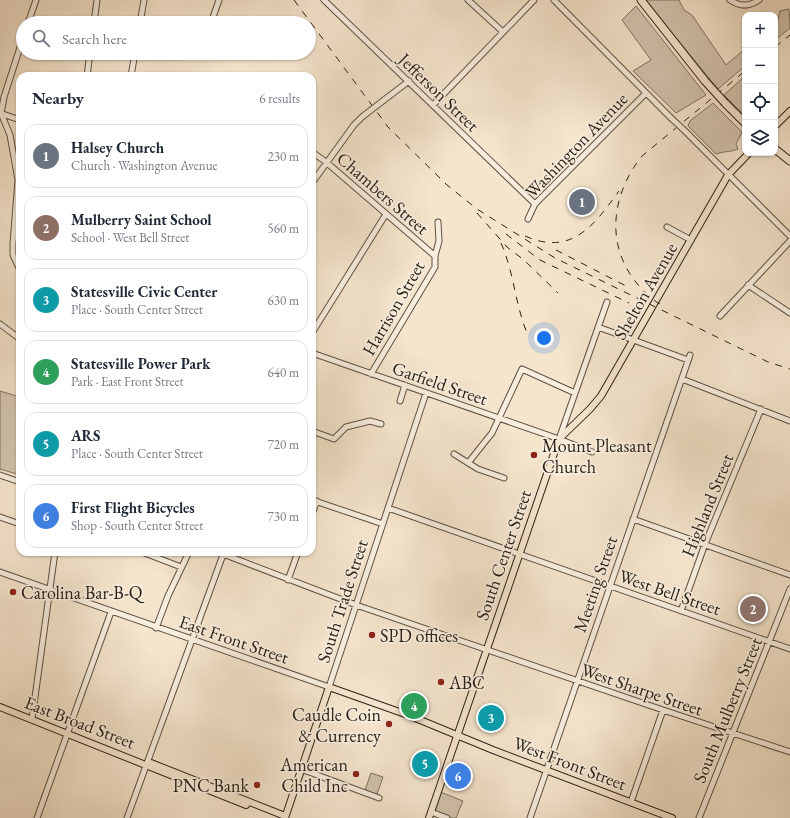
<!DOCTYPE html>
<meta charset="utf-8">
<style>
body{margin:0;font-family:"EB Garamond",serif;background:#f2f2f3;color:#1f2937}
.controls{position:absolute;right:12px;top:12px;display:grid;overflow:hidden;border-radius:8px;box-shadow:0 1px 3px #0004}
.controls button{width:36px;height:36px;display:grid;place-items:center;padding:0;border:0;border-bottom:1px solid #e0e1e3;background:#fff;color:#1f2937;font:20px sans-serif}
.you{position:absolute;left:544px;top:338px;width:14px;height:14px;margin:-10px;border:3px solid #fff;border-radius:50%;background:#1a73e8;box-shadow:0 0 0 6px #1a73e833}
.badge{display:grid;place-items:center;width:26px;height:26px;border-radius:50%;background:#8f2418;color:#fff;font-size:13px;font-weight:700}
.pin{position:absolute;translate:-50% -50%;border:2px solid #fff;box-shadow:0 1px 4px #0006}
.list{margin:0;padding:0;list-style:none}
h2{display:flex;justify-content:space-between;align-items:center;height:52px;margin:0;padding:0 16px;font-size:17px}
h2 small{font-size:13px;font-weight:400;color:#747a83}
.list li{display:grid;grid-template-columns:26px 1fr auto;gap:12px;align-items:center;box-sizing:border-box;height:64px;margin:0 8px 8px;padding:0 8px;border:1px solid #e0e1e3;border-radius:12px}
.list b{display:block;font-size:15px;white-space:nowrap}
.list p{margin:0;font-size:13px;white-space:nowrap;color:#747a83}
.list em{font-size:13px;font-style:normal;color:#747a83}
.icon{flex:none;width:22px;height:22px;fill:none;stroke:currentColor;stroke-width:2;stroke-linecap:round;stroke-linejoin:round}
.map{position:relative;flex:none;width:790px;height:818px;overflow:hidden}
.search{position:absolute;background:#fff;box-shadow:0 1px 3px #0004;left:16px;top:16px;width:300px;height:44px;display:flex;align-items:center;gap:10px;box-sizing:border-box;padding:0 14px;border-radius:22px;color:#747a83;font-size:15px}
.panel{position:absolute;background:#fff;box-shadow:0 1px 3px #0004;left:16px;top:72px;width:300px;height:484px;border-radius:12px}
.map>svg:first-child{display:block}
</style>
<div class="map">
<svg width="790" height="818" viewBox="0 0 790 818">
<rect width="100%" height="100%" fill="#f5e5cd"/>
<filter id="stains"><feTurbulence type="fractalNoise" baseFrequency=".005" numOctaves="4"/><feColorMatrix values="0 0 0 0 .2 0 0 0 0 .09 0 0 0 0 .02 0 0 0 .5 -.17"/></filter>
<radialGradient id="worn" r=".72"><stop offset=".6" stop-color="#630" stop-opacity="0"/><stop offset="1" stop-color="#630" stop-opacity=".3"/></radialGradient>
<!-- green -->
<path fill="#d3c4ae" stroke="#7f7262" d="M645,0H679L684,10L692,15L726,65L745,49V66L718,89Z
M636,6L706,95L676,113L633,71L651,60L622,20Z
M789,9L790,28L775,40C775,30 778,21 780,11Z
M745,76V116L724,95Z
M713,103L742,132L736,144L738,149C732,152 724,151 716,154L688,126L690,121Z
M0,391L20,397V475L0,469Z
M412,700L419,703L415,712L409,710Z
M371,773L383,777L376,797L364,793Z
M438,791L463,801L456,818H447L431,812Z"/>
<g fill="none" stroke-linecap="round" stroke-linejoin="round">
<!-- minor casing -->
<g stroke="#5e5144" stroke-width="7">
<path id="minor" d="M324,0L535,204
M468,0L503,32
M554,0L670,117
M730,0C740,7 749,7 759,0
M28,23L36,0
M94,23L97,0
M140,23L144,0
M211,23L219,0
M174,53H185
M87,76L90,53
M131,76L135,53
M384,100L409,81
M433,105L534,0
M0,113L20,120
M686,132L790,236
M312,152L326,162L435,256
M312,183L354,125L362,117
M528,219L535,204L646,93
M667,227L691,240
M435,256L439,241L438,222
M20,270L13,255V244L18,180L10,135L1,113L4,97L23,38
M748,285L790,313
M720,316L790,241
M0,324L20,339
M598,327L688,360
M312,333L386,214
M312,353L559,439L592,452
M371,374L435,267V256
M682,379L790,421
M400,401L405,385
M312,431L334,439L346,427L370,421L381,424
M559,439L607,302
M454,454L478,469L504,478
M468,463L492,433L522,369L575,393
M0,475L20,482
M312,500L383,524
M388,508L790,649
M312,514L317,501
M0,517L20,524
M633,519L790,575
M142,552L181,567
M223,554L356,605L663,710L790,752
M0,572L329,687L426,393
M288,580L298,552
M681,611L705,544L761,409
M156,628L168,596L189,552
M32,719L55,552
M301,769L379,798
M631,802L663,710
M431,812L447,818
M37,818L111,612
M127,818L224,552
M530,818L690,355
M699,818L790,589"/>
</g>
<!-- major casing -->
<g stroke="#2b2017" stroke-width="8">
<path id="major" d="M775,126L790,111
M0,707L246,805L248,802
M149,765L151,763L285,816
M285,818L329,687L408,715L493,750L672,818
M429,818L559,439L590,409L601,396L728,175L749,153"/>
</g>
<!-- highway casing -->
<g stroke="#2b2017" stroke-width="9">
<path id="highway" d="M641,0L705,81
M725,103L745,123
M775,149L790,161"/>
</g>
<!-- minor -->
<use href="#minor" stroke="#f8eede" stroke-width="5"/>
<!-- major -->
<use href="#major" stroke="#f5e5cd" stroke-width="6"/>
<!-- highway -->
<use href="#highway" stroke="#f5e5cd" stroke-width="7"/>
<!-- rail -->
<path stroke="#2b2017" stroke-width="1" stroke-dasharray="7 7" stroke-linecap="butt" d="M294,0L388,127L447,185L477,209L555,258L768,362L790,369
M775,47L790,35
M477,213L507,247L524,260L558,293
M506,234L540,260L629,303
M525,236C572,257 595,224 619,191
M501,243C514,272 515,304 527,333
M556,250L630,288
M660,304C649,298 640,288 632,277C605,238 614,191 642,156L745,71"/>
<!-- minor-bridge casing -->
<g stroke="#5e5144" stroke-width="7" stroke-linecap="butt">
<path id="minor-bridge" d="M362,117L384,100
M670,117L686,132"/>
</g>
<!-- highway-bridge casing -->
<g stroke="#2b2017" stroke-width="9" stroke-linecap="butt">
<path id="highway-bridge" d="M705,81L725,103"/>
</g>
<!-- minor-bridge -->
<use href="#minor-bridge" stroke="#f8eede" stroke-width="5"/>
<!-- highway-bridge -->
<use href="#highway-bridge" stroke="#f5e5cd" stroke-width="7"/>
</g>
<!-- markers -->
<g fill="#8f2418" stroke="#f8eede" stroke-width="1.5">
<circle cx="534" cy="455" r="4"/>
<circle cx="13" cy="592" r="4"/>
<circle cx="372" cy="635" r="4"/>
<circle cx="441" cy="682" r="4"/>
<circle cx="389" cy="724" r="4"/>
<circle cx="356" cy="774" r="4"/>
<circle cx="257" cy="785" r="4"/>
</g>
<g text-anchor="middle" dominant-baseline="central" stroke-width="3.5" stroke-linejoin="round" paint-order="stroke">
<!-- street labels -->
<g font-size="18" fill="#2b2017" stroke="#f8eede">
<text transform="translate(439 92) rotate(44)">Jefferson Street</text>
<text transform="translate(576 145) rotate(-46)">Washington Avenue</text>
<text transform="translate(383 193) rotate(41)">Chambers Street</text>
<text transform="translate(645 291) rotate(-60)">Shelton Avenue</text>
<text transform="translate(393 308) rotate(-60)">Harrison Street</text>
<text transform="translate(440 383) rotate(19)">Garfield Street</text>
<text transform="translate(707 505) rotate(-68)">Highland Street</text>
<text transform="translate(503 555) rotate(-71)">South Center Street</text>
<text transform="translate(595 584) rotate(-71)">Meeting Street</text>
<text transform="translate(670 592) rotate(19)">West Bell Street</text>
<text transform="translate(342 601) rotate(-72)">South Trade Street</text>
<text transform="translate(234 639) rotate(19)">East Front Street</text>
<text transform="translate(642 689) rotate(19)">West Sharpe Street</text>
<text transform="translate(727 710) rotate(-68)">South Mulberry Street</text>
<text transform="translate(80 722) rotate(21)">East Broad Street</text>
<text transform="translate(570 763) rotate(21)">West Front Street</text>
</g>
<!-- poi labels -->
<g font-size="18" fill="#2b2017" stroke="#f8eede" text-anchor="start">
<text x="542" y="445">Mount Pleasant<tspan x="542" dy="21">Church</tspan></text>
<text x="21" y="592">Carolina Bar-B-Q</text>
<text x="380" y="635">SPD offices</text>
<text x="449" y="682">ABC</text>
<text x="381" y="714" text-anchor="end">Caudle Coin<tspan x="381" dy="21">&amp; Currency</tspan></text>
<text x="348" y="764" text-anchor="end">American<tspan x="348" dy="21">Child Inc</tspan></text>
<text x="249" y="785" text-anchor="end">PNC Bank</text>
</g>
</g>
<rect width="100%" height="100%" filter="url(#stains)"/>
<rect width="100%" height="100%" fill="url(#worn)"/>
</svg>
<div class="controls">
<button>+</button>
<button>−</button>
<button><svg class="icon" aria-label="locate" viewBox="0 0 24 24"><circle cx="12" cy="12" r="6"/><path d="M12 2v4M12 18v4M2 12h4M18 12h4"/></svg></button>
<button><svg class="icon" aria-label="layers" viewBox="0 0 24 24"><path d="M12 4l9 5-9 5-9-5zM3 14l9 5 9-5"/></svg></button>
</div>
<div class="you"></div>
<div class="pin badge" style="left:582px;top:202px;background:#6b7280">1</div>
<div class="pin badge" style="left:753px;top:609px;background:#8d6e63">2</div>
<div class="pin badge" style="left:491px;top:718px;background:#0f9aa8">3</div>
<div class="pin badge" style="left:414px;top:706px;background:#2e9e5b">4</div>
<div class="pin badge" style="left:425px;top:764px;background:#0f9aa8">5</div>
<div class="pin badge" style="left:458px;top:776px;background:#3f7fe0">6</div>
<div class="search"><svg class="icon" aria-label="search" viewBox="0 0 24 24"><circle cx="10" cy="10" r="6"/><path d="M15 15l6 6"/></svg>Search here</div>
<section class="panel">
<h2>Nearby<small>6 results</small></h2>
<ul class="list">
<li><span class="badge" style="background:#6b7280">1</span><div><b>Halsey Church</b><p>Church · Washington Avenue</p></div><em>230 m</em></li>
<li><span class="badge" style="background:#8d6e63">2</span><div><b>Mulberry Saint School</b><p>School · West Bell Street</p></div><em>560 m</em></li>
<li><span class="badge" style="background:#0f9aa8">3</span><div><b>Statesville Civic Center</b><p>Place · South Center Street</p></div><em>630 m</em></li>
<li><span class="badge" style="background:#2e9e5b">4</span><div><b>Statesville Power Park</b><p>Park · East Front Street</p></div><em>640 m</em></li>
<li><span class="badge" style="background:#0f9aa8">5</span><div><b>ARS</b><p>Place · South Center Street</p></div><em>720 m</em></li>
<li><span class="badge" style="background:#3f7fe0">6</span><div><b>First Flight Bicycles</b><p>Shop · South Center Street</p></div><em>730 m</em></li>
</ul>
</section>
</div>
